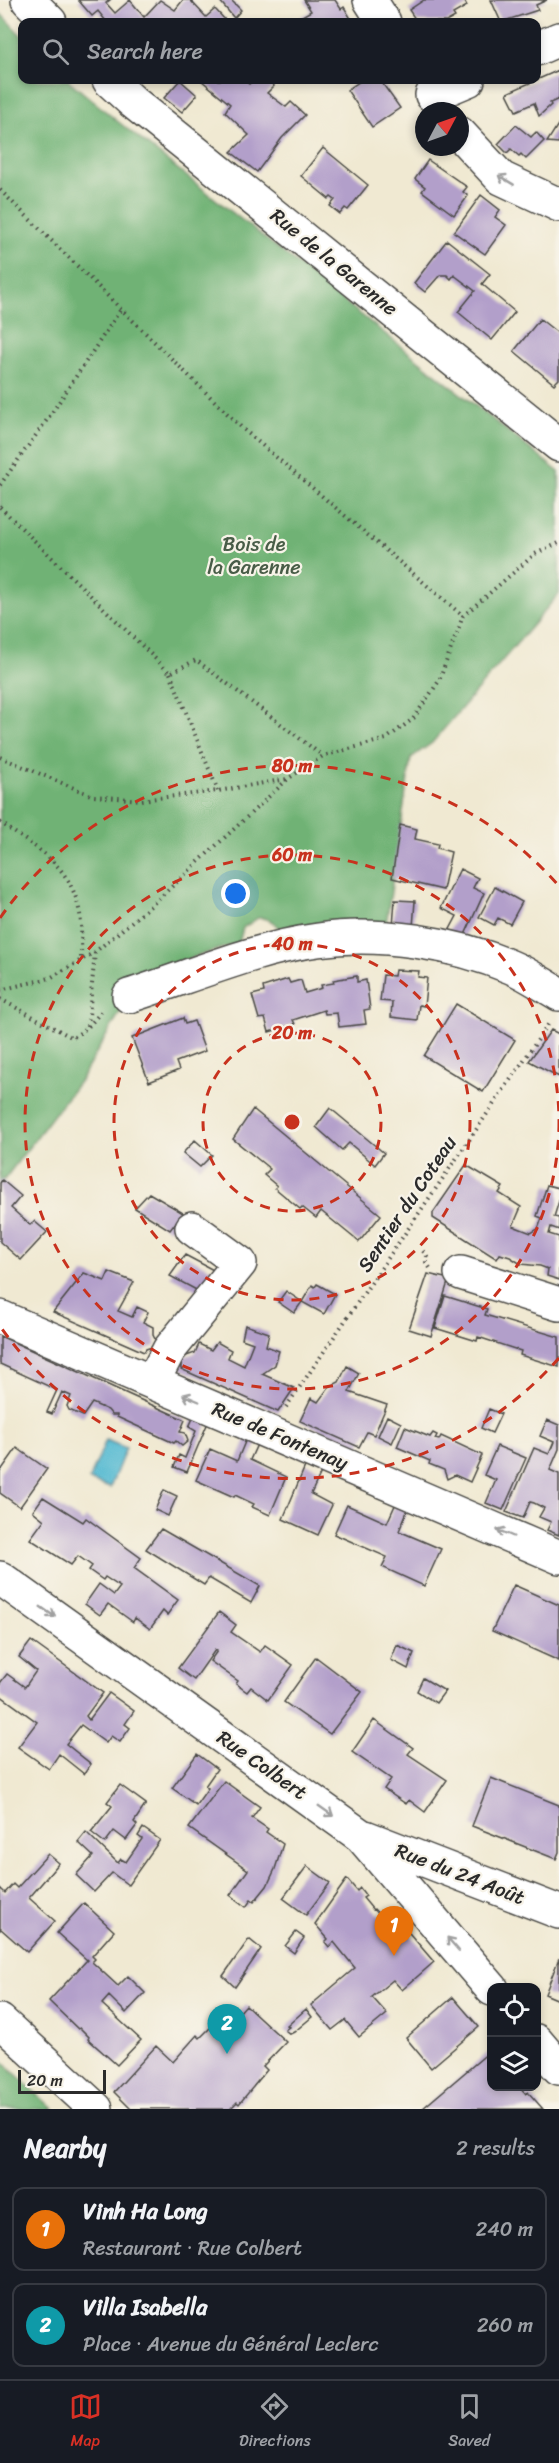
<!DOCTYPE html>
<meta charset="utf-8">
<style>
body{margin:0;font-family:Sriracha,sans-serif;background:#242831;color:#f1f3f6}
.controls{position:absolute;right:18px;bottom:18px;display:grid;overflow:hidden;border-radius:12px;box-shadow:0 3px 9px #0003}
.controls button{width:54px;height:54px;display:grid;place-items:center;padding:0;border:0;border-bottom:2px solid #363941;background:#171b24;color:#f1f3f6;font:30px sans-serif}
.compass{position:absolute;left:415px;top:102px;width:54px;height:54px;border-radius:50%;background:#171b24;box-shadow:0 3px 9px #0003;rotate:49deg}
.scale{position:absolute;left:18px;bottom:15px;width:88px;box-sizing:border-box;padding-left:6px;border:3px solid #2b2b2b;border-top:0;font-size:16px;line-height:21px;white-space:nowrap;color:#2b2b2b;-webkit-text-stroke:4px #f7f3e8;paint-order:stroke}
.you{position:absolute;left:236px;top:894px;width:21px;height:21px;margin:-15px;border:4px solid #fff;border-radius:50%;background:#1a73e8;box-shadow:0 0 0 9px #1a73e833}
.badge{display:grid;place-items:center;width:39px;height:39px;border-radius:50%;background:#d93025;color:#fff;font-size:20px;font-weight:700}
.pin{position:absolute;translate:-50% -50px;filter:drop-shadow(0 2px 3px #0008)}
.pin::after{content:'';position:absolute;top:32px;width:21px;height:18px;background:inherit;clip-path:polygon(0 0,100% 0,50% 100%)}
.list{margin:0;padding:0;list-style:none}
h2{display:flex;justify-content:space-between;align-items:center;height:78px;margin:0;padding:0 24px;font-size:26px}
h2 small{font-size:20px;font-weight:400;color:#9ea1a6}
.list li{display:grid;grid-template-columns:39px 1fr auto;gap:18px;align-items:center;box-sizing:border-box;height:84px;margin:0 12px 12px;padding:0 12px;border:2px solid #363941;border-radius:12px}
.list b{display:block;font-size:22px;white-space:nowrap}
.list p{margin:0;font-size:20px;white-space:nowrap;color:#9ea1a6}
.list em{font-size:20px;font-style:normal;color:#9ea1a6}
.icon{flex:none;width:33px;height:33px;fill:none;stroke:currentColor;stroke-width:2;stroke-linecap:round;stroke-linejoin:round}
.map{position:relative;flex:none;width:559px;height:2109px;overflow:hidden}
.search{position:absolute;background:#171b24;box-shadow:0 3px 9px #0003;left:18px;right:18px;top:18px;height:66px;display:flex;align-items:center;gap:15px;box-sizing:border-box;padding:0 21px;border-radius:12px;color:#9ea1a6;font-size:22px}
.sheet{height:270px;background:#171b24}
nav{display:flex;justify-content:space-around;align-items:center;box-sizing:border-box;height:84px;border-top:2px solid #363941;background:#171b24;font-size:16px;color:#9ea1a6}
nav a{display:grid;justify-items:center;gap:3px}
nav .on{color:#d93025}
.map>svg:first-child{display:block}
</style>
<div class="map">
<svg width="559" height="2109" viewBox="0 0 559 2109">
<rect width="100%" height="100%" fill="#f7f3e8"/>
<filter id="ink" filterUnits="userSpaceOnUse"><feTurbulence type="fractalNoise" baseFrequency=".0167" numOctaves="2"/><feDisplacementMap in="SourceGraphic" scale="12" xChannelSelector="R" yChannelSelector="G"/><feConvolveMatrix kernelMatrix="1 2 1 2 8 2 1 2 1" color-interpolation-filters="sRGB"/></filter>
<filter id="wash" filterUnits="userSpaceOnUse"><feTurbulence type="fractalNoise" baseFrequency=".008" numOctaves="4" result="noise"/><feDisplacementMap in="SourceGraphic" scale="24" xChannelSelector="R" yChannelSelector="G"/><feGaussianBlur stdDeviation="1.35" result="paint"/><feColorMatrix in="noise" values="0 0 0 0 0 0 0 0 0 0 0 0 0 0 0 0 0 1.4 0 .05"/><feComposite in="paint" operator="in"/></filter>
<g filter="url(#wash)">
<rect width="100%" height="100%" fill="#f0e9d2"/>
<!-- forest -->
<path fill="#6fb275" stroke="#4d6e50" stroke-width="1.5" d="M0,13L22,36V80H68L116,120L559,472V594L432,743L411,758L386,925L284,935C277,925 271,917 258,918L243,928L239,943L147,972L134,979L122,1009L81,1079L0,1185Z
M0,2059L53,2109H0Z"/>
<!-- water -->
<path fill="#53b9d1" stroke="#3f727e" stroke-width="1.5" d="M106,1440L126,1448L110,1488L89,1480Z"/>
<g id="blocks">
<!-- building -->
<path fill="#b29fca" d="M78,0H110L106,3L115,13L130,0L144,17L160,0L175,10L183,0H190L206,17L215,9L227,22H104L106,21L98,11L92,16Z
M219,0H231L241,10L234,18Z
M304,0H335L341,9L344,7L353,22H292L311,11Z
M424,0H464L467,6L453,14L455,17L446,22H417L409,10Z
M491,0H547L536,5L538,10L501,22Z
M559,70V99L550,103L551,105L539,116L534,103L516,111L507,93Z
M180,80L197,95L182,112L164,98Z
M201,80H244L249,84L253,80H268L274,86L267,93L286,107L291,102L305,115L282,138L257,172L231,152L249,135L225,112L230,104Z
M362,80H380L400,108L372,127L347,90Z
M559,123V143L547,142Z
M516,125L531,137L536,132L544,141L526,159L521,154L519,156L511,149L507,153L498,144Z
M323,148L368,185L348,210L345,208L340,214L330,206L335,200L331,197L329,199L301,176Z
M428,160L467,187L463,192L468,196L454,215L422,191L425,187L415,179Z
M481,195L500,210L495,217L506,225L485,254L454,232Z
M447,240L490,274L482,284L515,312L492,340L458,312L475,291L454,275L451,279L447,275H440L425,292L414,283Z
M540,319L559,334V379L554,384L514,351Z
M400,825L417,829L415,839L438,844L437,848L451,852L443,890L392,878Z
M460,869L478,878L473,888L484,893L464,937L448,933L457,916L441,908Z
M495,887L522,902L510,924L498,918L494,925L479,917Z
M395,900L415,901L413,927L393,926Z
M395,970L419,971L418,977L427,978L424,1006L419,1005L417,1020L391,1017L392,1002L380,1001L383,975L394,976Z
M357,976V982L366,980L370,1009L364,1010L366,1024L339,1027L337,1013L325,1014L324,1010L293,1020L295,1024L269,1032L265,1018L259,1019L252,995L264,992L263,987L288,979L290,983L301,980L305,993L322,988L321,985L334,983L333,980Z
M456,1004L515,1040L483,1092L424,1056Z
M183,1018L185,1024L194,1021L205,1051L176,1062L179,1070L149,1082L132,1038Z
M551,1030L559,1034V1077L529,1061Z
M330,1108L384,1153L375,1165L349,1143L342,1150L316,1127Z
M253,1109L381,1215L359,1242L321,1211L316,1218L302,1207L300,1209L275,1188L277,1186L264,1175L270,1169L233,1139Z
M195,1140L212,1155L200,1167L183,1153Z
M466,1165L503,1187L499,1193L521,1207L513,1226L531,1233L538,1229L542,1218L537,1216L547,1185L559,1188V1201L554,1217L559,1218V1230L551,1227L549,1234L559,1237V1280L547,1276L548,1269L540,1266L521,1264L510,1257L500,1254L497,1259L433,1218V1213Z
M2,1180L21,1196L11,1208L30,1225L34,1221L47,1232L21,1260L0,1242V1183Z
M149,1193L183,1213L170,1230L135,1208Z
M185,1255L219,1273L202,1293L170,1276Z
M109,1272L134,1282L118,1311L132,1317L137,1307L148,1312L143,1322L153,1327V1335L156,1341L155,1346L146,1349L144,1352L53,1312L84,1273L105,1281Z
M428,1274L449,1279L431,1336L409,1329Z
M317,1284L335,1294L324,1314L302,1302L312,1285L315,1287Z
M286,1291L302,1302L294,1313L278,1302Z
M445,1296L487,1309L485,1315L559,1337V1367L520,1355L521,1351L478,1337L477,1341L435,1328Z
M245,1325L269,1333L266,1346L279,1351L275,1365L262,1374L294,1388L278,1412L181,1369V1358L195,1353L199,1344L211,1350L217,1342L231,1350L228,1358L244,1366L253,1343L242,1339Z
M0,1336L185,1420L180,1432L185,1433L188,1441L182,1446L176,1441L174,1443L117,1417V1415H112L108,1410L92,1403L83,1416L69,1410L67,1406L71,1396L62,1392L52,1414L47,1412L57,1390L0,1364Z
M347,1366L359,1373L349,1392L387,1405L374,1435L367,1432L359,1447L300,1421L311,1398L318,1402L329,1387L339,1382Z
M489,1409L501,1414L492,1433L481,1428Z
M195,1414L209,1420L187,1472L174,1467L179,1455L185,1458L196,1431L189,1427Z
M387,1416L401,1423L392,1443L378,1436Z
M547,1420L559,1425V1449L550,1470L559,1474V1535L547,1530L551,1522L539,1517L544,1508L534,1503L530,1502L523,1518L506,1512L534,1448L549,1454L554,1442L540,1436Z
M405,1427L430,1437L433,1433L437,1435L435,1439L439,1440L441,1436L482,1455L470,1482L455,1475L447,1479L444,1470L429,1464L430,1461L397,1447Z
M247,1437L258,1442L250,1460L286,1477L270,1515L252,1507L254,1504L235,1495L234,1497L196,1480L210,1449L237,1461Z
M497,1446L526,1458L503,1510L486,1503L496,1480L484,1475Z
M17,1448L47,1469L20,1507L0,1493V1472Z
M306,1464L322,1470L311,1494L332,1505L318,1535L283,1519Z
M164,1490L177,1496L168,1516L155,1510Z
M43,1497L83,1522L86,1518L141,1558L134,1568L178,1600L167,1615L163,1611L150,1629L135,1618L133,1622L108,1604L100,1615L85,1604L99,1584L114,1595L120,1587L105,1577L103,1580L89,1570L92,1566L78,1556L71,1565L30,1539L44,1520L33,1511Z
M396,1503L408,1509L399,1531L441,1549L424,1586L382,1567L387,1557L334,1534L347,1505L387,1523Z
M161,1529L260,1586L251,1603L209,1578L204,1585L146,1549Z
M514,1585L559,1605V1661L492,1631Z
M219,1612L236,1625L231,1632L260,1652L265,1645L293,1665L268,1700L251,1687L247,1692L236,1684L238,1681L210,1661L217,1651L215,1650L194,1680L178,1668Z
M31,1641L103,1693L86,1716L89,1720L109,1693L134,1711L125,1724L130,1728L120,1742L111,1736L106,1743L81,1725L66,1744L91,1764L84,1774L59,1754L49,1769L18,1747L37,1722L0,1695V1683L7,1674L25,1687L36,1671L19,1657Z
M397,1645L414,1653L408,1669L391,1660Z
M316,1657L362,1692L330,1734L284,1702Z
M423,1678L445,1691L436,1703L417,1691Z
M374,1720L413,1748L408,1754L447,1780L425,1812L409,1800L406,1804L384,1789L391,1779L352,1752Z
M197,1754L217,1769L205,1786L208,1788L196,1805L172,1788Z
M491,1778L559,1805V1852L556,1859L472,1826Z
M224,1781L260,1807L252,1818L268,1829L266,1832L283,1844L275,1869L267,1886L254,1902L251,1900L246,1907L230,1895L248,1870L189,1828Z
M120,1785L146,1804L134,1822L137,1825L126,1840L114,1831L105,1843L91,1832L112,1806L107,1802Z
M143,1828L160,1840L128,1885L112,1873L94,1892L76,1875L93,1856L78,1842L86,1832L118,1863L121,1859L126,1862L142,1839L138,1836Z
M48,1854L59,1863L29,1898L55,1921L27,1952L1,1929L0,1930V1888L5,1893L13,1884L17,1888Z
M307,1866L330,1883L306,1915L283,1898Z
M347,1879L357,1891L360,1888L366,1896L363,1898L373,1910L374,1909L383,1919L387,1916L392,1923L389,1926L395,1934L404,1927L434,1962L402,1990L393,1980L372,1997L387,2014L359,2037L345,2020L332,2030L311,2005L355,1968L334,1942L329,1947L325,1942L328,1939L315,1924Z
M84,1903L114,1931L92,1956L95,1959L92,1962L118,1986L128,1976L145,1993L126,2013L109,1996L102,2004L141,2040L117,2065L88,2039L89,2037L80,2028L78,2029L49,2001L87,1960L57,1933Z
M296,1932L304,1938L294,1953L285,1946Z
M249,1939L261,1949L235,1987L223,1976Z
M559,1958V2000L545,1994Z
M453,1997L479,2027L431,2068L406,2038Z
M246,2005L286,2042L263,2066L267,2070L239,2104L237,2102L230,2109H131L114,2092L156,2046L173,2062L197,2035L200,2038L213,2025L218,2030L235,2010L238,2014Z
M306,2009L312,2017L294,2032L290,2034L285,2030L289,2027L287,2026Z
M489,2052L492,2055V2086H519L526,2094L528,2092L543,2109H422Z"/>
</g>
</g>
<g filter="url(#ink)">
<use href="#blocks" fill-opacity="0" stroke="#494844" stroke-width="1.5"/>
<g fill="none" stroke-linecap="round" stroke-linejoin="round">
<!-- minor casing -->
<g stroke="#494844" stroke-width="36">
<path id="minor" d="M28,0L50,22
M370,0L384,22
M536,49L559,39
M109,80L133,102L559,445
M432,95L468,80
M460,134L501,178L559,205
M129,996C189,977 256,948 318,940C379,931 454,943 511,967C528,974 543,985 559,994
M461,1273L559,1304
M0,1317L559,1557
M153,1381L169,1350L240,1263L192,1228
M0,1578L361,1836L492,1989
M365,1837L559,1912
M0,2021L96,2109
M536,2041L559,2068"/>
</g>
<!-- path -->
<path stroke="#494844" stroke-width="4" stroke-dasharray="1.5 4.5" stroke-linecap="butt" d="M0,190L243,429L463,616
M0,485L49,417L121,309
M0,507L170,673L196,660L323,756
M170,673L218,791
M0,757L93,796L141,800L218,791L287,779
M0,822C37,850 71,863 80,914C82,928 81,945 81,960
M0,990L50,978L95,952L153,904L289,778L323,756L386,739L413,719L439,681L463,616L535,554L559,543
M0,999L73,1038L88,1027L102,1011
M88,1026L95,953
M423,1251L427,1256L426,1262L430,1268
M286,1407L550,1022"/>
<!-- minor -->
<use href="#minor" stroke="#fff" stroke-width="33"/>
</g>
<!-- one-way arrows -->
<defs><path id="oneway-shaft" d="M-6 0H5M1.5-3L5.5 0L1.5 3" fill="none" stroke-width="1.6" stroke-linecap="round" stroke-linejoin="round" transform="scale(1.5)"/></defs>
<g stroke="#a0a0a0">
<use href="#oneway-shaft" transform="translate(506 180) rotate(-149)"/>
<use href="#oneway-shaft" transform="translate(191 1398) rotate(-157)"/>
<use href="#oneway-shaft" transform="translate(505 1533) rotate(-157)"/>
<use href="#oneway-shaft" transform="translate(48 1612) rotate(35)"/>
<use href="#oneway-shaft" transform="translate(326 1811) rotate(35)"/>
<use href="#oneway-shaft" transform="translate(453 1944) rotate(-131)"/>
</g>
</g>
<!-- distance rings -->
<g fill="none" stroke="#c8321e" stroke-width="3" stroke-dasharray="10 8">
<circle cx="292" cy="1122" r="89"/>
<circle cx="292" cy="1122" r="178"/>
<circle cx="292" cy="1122" r="267"/>
<path d="M559 1358A356 356 0 0 1 0 1326M0 918A356 356 0 0 1 559 886"/>
</g>
<g text-anchor="middle" dominant-baseline="central" stroke-width="4.5" stroke-linejoin="round" paint-order="stroke">
<!-- street labels -->
<g font-size="20" fill="#2b2b2b" stroke="#f7f3e8">
<text transform="translate(334 262) rotate(39)">Rue de la Garenne</text>
<text transform="translate(407 1204) rotate(-56)">Sentier du Coteau</text>
<text transform="translate(280 1436) rotate(23)">Rue de Fontenay</text>
<text transform="translate(262 1765) rotate(35)">Rue Colbert</text>
<text transform="translate(460 1874) rotate(21)">Rue du 24 Août</text>
</g>
<!-- park labels -->
<g font-size="20" fill="#485c47" stroke="#f7f3e8">
<text x="254" y="544">Bois de<tspan x="254" dy="23">la Garenne</tspan></text>
</g>
</g>
<circle cx="292" cy="1122" r="9" fill="#c8321e" stroke="#f7f3e8" stroke-width="3"/>
<g font-size="18" text-anchor="middle" font-weight="bold" fill="#c8321e" stroke="#f7f3e8" stroke-width="4.5" stroke-linejoin="round" paint-order="stroke">
<text x="292" y="772">80 m</text>
<text x="292" y="861">60 m</text>
<text x="292" y="950">40 m</text>
<text x="292" y="1039">20 m</text>
</g>
</svg>
<div class="controls">
<button><svg class="icon" aria-label="locate" viewBox="0 0 24 24"><circle cx="12" cy="12" r="6"/><path d="M12 2v4M12 18v4M2 12h4M18 12h4"/></svg></button>
<button><svg class="icon" aria-label="layers" viewBox="0 0 24 24"><path d="M12 4l9 5-9 5-9-5zM3 14l9 5 9-5"/></svg></button>
</div>
<svg class="compass" viewBox="-18 -18 36 36"><path d="M0-13l5 13h-10z" fill="#e53935"/><path d="M0 13l5-13h-10z" fill="#9ea1a6"/></svg>
<div class="scale">20 m</div>
<div class="you"></div>
<div class="pin badge" style="left:394px;top:1956px;background:#e8710a">1</div>
<div class="pin badge" style="left:227px;top:2054px;background:#0f9aa8">2</div>
<div class="search"><svg class="icon" aria-label="search" viewBox="0 0 24 24"><circle cx="10" cy="10" r="6"/><path d="M15 15l6 6"/></svg>Search here</div>
</div>
<section class="sheet">
<h2>Nearby<small>2 results</small></h2>
<ul class="list">
<li><span class="badge" style="background:#e8710a">1</span><div><b>Vinh Ha Long</b><p>Restaurant · Rue Colbert</p></div><em>240 m</em></li>
<li><span class="badge" style="background:#0f9aa8">2</span><div><b>Villa Isabella</b><p>Place · Avenue du Général Leclerc</p></div><em>260 m</em></li>
</ul>
</section>
<nav>
<a class="on"><svg class="icon" aria-label="map" viewBox="0 0 24 24"><path d="M3 6l6-2 6 2 6-2v14l-6 2-6-2-6 2zM9 4v14M15 6v14"/></svg>Map</a>
<a><svg class="icon" aria-label="directions" viewBox="0 0 24 24"><path d="M12 3l9 9-9 9-9-9zM9 14v-3h6M13 9l2 2-2 2"/></svg>Directions</a>
<a><svg class="icon" aria-label="saved" viewBox="0 0 24 24"><path d="M7 4h10v16l-5-4-5 4z"/></svg>Saved</a>
</nav>
